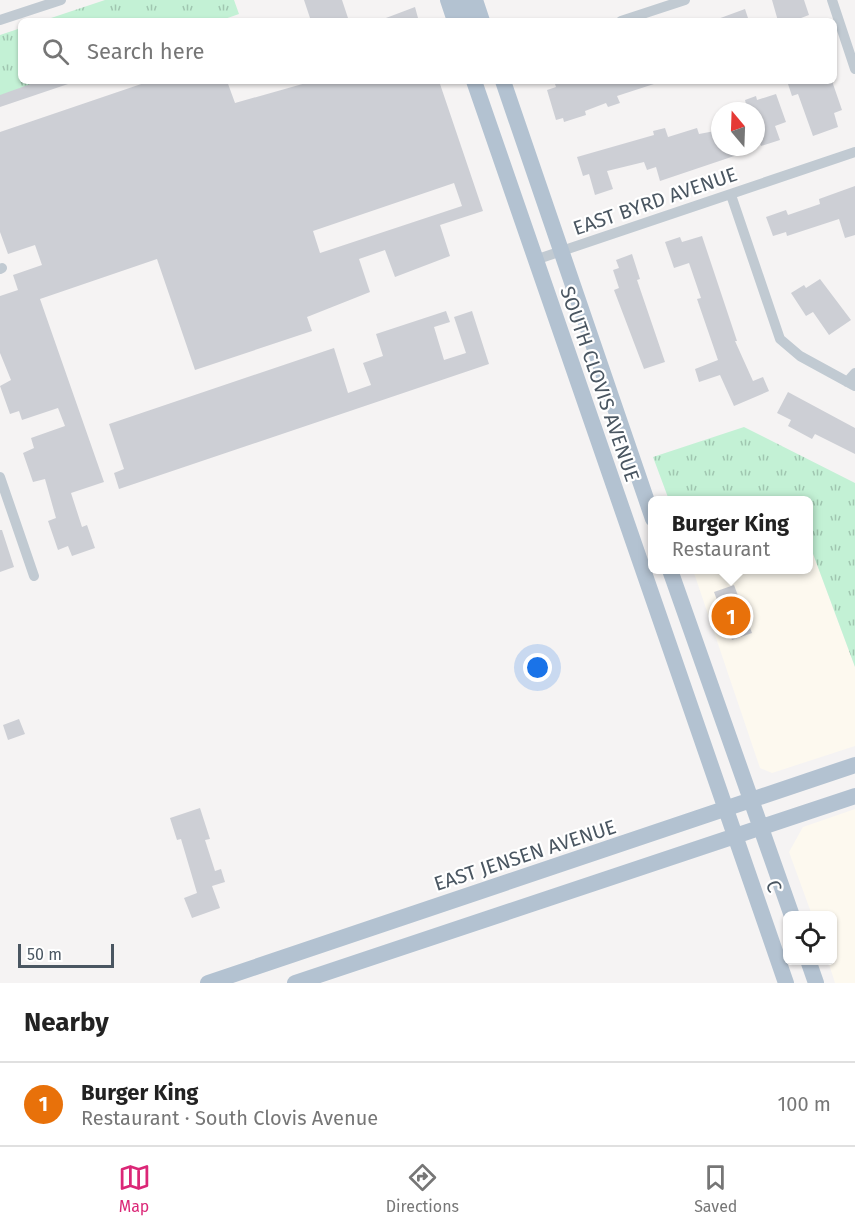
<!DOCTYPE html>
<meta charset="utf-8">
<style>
body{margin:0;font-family:"Fira Sans",sans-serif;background:#f2f2f2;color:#222}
.controls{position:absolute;right:18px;bottom:18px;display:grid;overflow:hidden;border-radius:9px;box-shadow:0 2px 4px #0004}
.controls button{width:54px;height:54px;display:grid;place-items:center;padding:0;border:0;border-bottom:2px solid #e0e0e0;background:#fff;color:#222;font:30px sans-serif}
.compass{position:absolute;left:711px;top:102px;width:54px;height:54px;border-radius:50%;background:#fff;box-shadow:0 2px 4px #0004;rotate:341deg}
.scale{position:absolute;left:18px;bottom:15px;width:96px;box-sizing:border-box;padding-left:6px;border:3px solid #4a5661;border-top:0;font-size:16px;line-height:21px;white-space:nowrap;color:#4a5661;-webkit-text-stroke:4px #fff;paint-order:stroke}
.you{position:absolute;left:538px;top:668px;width:21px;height:21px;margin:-15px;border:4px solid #fff;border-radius:50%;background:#1a73e8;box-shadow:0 0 0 9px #1a73e833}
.badge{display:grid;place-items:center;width:39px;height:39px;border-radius:50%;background:#db2777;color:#fff;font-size:20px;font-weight:700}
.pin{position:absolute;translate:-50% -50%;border:3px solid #fff;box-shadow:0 2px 6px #0006}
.popup{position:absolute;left:648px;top:496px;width:165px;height:78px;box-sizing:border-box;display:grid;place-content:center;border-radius:9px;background:#fff;filter:drop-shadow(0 2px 4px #0005);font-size:20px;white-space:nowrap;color:#767676}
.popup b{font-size:22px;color:#222}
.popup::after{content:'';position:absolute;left:50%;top:100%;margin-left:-12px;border:12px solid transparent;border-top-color:#fff}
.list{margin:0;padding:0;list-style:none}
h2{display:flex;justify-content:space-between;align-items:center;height:78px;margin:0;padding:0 24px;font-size:26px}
h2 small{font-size:20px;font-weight:400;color:#767676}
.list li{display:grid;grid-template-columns:39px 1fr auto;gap:18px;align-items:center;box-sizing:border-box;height:84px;padding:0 24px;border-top:2px solid #e0e0e0}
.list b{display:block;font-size:22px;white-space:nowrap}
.list p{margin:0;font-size:20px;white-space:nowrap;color:#767676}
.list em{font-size:20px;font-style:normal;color:#767676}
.icon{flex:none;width:33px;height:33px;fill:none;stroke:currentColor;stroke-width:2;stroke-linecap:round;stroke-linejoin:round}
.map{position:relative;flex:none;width:855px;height:983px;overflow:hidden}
.search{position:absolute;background:#fff;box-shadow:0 2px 4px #0004;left:18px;right:18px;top:18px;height:66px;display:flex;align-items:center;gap:15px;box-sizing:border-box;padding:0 21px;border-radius:9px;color:#767676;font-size:22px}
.sheet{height:162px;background:#fff}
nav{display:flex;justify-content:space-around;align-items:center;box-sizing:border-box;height:84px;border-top:2px solid #e0e0e0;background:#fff;font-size:16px;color:#767676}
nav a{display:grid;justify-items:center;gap:3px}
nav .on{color:#db2777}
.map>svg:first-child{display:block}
</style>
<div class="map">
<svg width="855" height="983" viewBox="0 0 855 983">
<defs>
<pattern id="grass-tufts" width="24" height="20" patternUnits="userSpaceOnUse" patternTransform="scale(1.5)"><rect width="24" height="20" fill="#c3f1d5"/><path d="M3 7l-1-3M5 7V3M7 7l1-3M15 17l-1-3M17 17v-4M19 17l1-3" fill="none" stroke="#a0c6b0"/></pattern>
</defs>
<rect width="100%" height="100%" fill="#f5f3f3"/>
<!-- commercial -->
<path fill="#fdf9ef" d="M809,543L855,667V746L772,773L760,768L693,570H809Z
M855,809V983H835L828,961L832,960V916L812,915L789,852L803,827Z"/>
<!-- grass -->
<path fill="url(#grass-tufts)" d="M105,0H234L239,14L219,21H42Z
M21,28V81H43L0,96V35Z
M744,427L855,483V667L809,543V500H669L653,457Z"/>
<!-- building -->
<path fill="#cdcfd5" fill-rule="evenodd" d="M304,0H342L349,21H311Z
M772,0H804L809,15L793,21H778Z
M415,7L418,18L408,21H378Z
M745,9L749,21H715V20Z
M39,81L71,83L0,107V95Z
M150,81H227L235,103L313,81H439L483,211L440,225L450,256L395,277L385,250L359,259L370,292L307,317L312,331L195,370L157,259L40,299L104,482L71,493L82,527L87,525L95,548L72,556L68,546L58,550L48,521L56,518L45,479L33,482L23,453L34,448L31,438L65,426L58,408L22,420L19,411L10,414L0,386L11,380L0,353V296L18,290L13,275L42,265L35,245L8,254L0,232V132ZM454,183L462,206L320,253L313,231Z
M554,81H657V83L617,96L620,103L608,107L606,103L585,111L586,115L564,122L563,118L556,120L547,90L556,87Z
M787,81H832L842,110L834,113L838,127L813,136L798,94L792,96Z
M776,94L786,122L775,126L780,140L761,146L756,132V111L731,110L746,104L745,100L756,96L757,100Z
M665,128L668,137L697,128L699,134L720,130V147H754L755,149L660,181L656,167L647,170L644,162L607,171L613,189L595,195L589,174L583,176L577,157L654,135L653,131Z
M855,186V235L845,238L839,219L787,236L786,232L773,236L766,217L786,210L788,215L820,204L819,199Z
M702,236L737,341H735L753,381L763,377L769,391L734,406L720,375L699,382L695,369L718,360L697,299L701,298L689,263L674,268L665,242L680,237L682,242Z
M632,254L640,279L637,280L665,362L644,369L614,290L619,288L613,270L619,268L616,260Z
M820,279L851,320L829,335L813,312L806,316L791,293L804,285L806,288Z
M446,311L450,322L434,327L444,360L466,353L454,317L472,311L489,364L119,489L114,473L124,469L109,424L334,348L348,393L371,385L363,363L383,356L376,334Z
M788,392L855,428V454L815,434L812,439L788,426L791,420L777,413Z
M0,530H2L14,567L0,572Z
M734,585L752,633L732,640L714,592Z
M19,719L25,734L8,740L3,725Z
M200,808L210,839L205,840L215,871L221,869L225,882L212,886L220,908L192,918L184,898L197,893L181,839L177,840L170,818Z"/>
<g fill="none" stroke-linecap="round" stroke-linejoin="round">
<!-- minor -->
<path stroke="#c1cad2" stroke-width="10" d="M832,0L855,69
M0,20L61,0
M621,21L685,0
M731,195L780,339L800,356L855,386
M535,260L855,152
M0,269L2,268
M847,382L855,373
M0,477L34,576"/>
<!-- primary -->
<path stroke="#b3c2d1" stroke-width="16" d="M448,0L455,21
M460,0L468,21
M475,0L482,21
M474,81L786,983
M503,81L653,519
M670,570L792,916
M808,960L816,983
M208,983L855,765
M295,983L855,796"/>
</g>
<g text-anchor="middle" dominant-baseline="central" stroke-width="4.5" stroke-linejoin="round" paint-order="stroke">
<!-- street labels -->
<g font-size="20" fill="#4a5661" stroke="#fff">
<text transform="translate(655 201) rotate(-19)">EAST BYRD AVENUE</text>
<text transform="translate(600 384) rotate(71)">SOUTH CLOVIS AVENUE</text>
<text transform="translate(525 855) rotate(-18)">EAST JENSEN AVENUE</text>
<text transform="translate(774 886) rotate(70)">C</text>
</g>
</g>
</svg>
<div class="controls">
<button><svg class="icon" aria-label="locate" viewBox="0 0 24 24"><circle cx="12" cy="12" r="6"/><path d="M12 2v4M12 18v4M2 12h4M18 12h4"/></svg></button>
</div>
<svg class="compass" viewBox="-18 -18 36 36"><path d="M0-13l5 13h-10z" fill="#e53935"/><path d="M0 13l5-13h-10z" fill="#767676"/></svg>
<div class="scale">50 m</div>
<div class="you"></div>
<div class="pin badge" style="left:731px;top:616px;background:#e8710a">1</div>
<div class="popup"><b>Burger King</b>Restaurant</div>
<div class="search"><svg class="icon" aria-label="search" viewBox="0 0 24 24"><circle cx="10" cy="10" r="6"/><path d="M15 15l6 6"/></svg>Search here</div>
</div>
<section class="sheet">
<h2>Nearby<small></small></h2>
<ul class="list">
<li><span class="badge" style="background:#e8710a">1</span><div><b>Burger King</b><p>Restaurant · South Clovis Avenue</p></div><em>100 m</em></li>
</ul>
</section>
<nav>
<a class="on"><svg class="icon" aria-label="map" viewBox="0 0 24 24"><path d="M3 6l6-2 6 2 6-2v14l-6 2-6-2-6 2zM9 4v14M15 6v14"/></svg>Map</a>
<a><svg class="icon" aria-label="directions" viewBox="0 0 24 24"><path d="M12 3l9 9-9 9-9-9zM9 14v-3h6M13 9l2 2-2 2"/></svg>Directions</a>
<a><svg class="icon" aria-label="saved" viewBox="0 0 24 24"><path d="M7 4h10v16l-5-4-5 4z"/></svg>Saved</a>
</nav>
